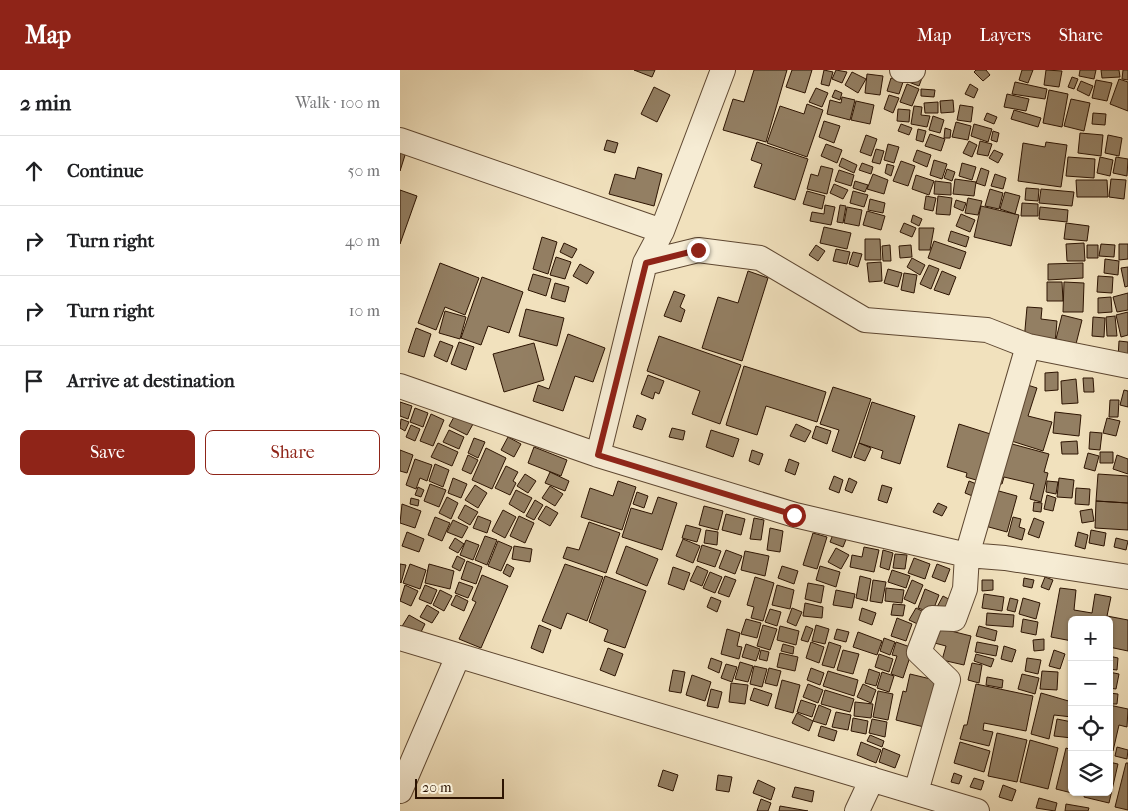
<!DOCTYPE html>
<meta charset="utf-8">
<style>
body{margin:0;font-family:"IM FELL French Canon",serif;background:#f2f2f2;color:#202124}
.controls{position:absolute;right:15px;bottom:15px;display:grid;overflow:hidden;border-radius:8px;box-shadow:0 1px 4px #0004}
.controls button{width:45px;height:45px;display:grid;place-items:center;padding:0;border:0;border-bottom:1px solid #e0e0e0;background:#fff;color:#202124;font:25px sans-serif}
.scale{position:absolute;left:15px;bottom:12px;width:89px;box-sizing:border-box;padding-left:5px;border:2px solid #2d1402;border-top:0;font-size:14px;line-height:18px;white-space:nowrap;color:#2d1402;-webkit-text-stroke:4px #f6ecd4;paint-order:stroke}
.stop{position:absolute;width:15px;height:15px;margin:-11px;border:4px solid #8f2418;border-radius:50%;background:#fff}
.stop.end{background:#8f2418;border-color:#fff;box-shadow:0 1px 5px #0008}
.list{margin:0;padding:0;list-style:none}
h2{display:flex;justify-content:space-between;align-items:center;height:65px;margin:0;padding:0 20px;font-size:21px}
h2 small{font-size:16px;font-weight:400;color:#757577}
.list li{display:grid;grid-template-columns:32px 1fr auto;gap:15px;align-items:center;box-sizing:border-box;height:70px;padding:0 20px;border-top:1px solid #e0e0e0}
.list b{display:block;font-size:19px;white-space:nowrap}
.list em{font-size:16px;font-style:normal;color:#757577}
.actions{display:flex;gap:10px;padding:15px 20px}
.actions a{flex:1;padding:11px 0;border:1px solid #8f2418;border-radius:8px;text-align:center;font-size:18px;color:#8f2418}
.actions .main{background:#8f2418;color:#fff}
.icon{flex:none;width:28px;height:28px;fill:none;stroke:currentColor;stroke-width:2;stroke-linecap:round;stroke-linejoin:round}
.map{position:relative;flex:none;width:728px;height:741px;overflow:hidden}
header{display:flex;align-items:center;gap:30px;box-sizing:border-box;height:70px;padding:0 25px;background:#8f2418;color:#fff}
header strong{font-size:24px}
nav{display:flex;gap:28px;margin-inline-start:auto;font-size:18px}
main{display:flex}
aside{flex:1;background:#fff}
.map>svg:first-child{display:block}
</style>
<header>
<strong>Map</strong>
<nav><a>Map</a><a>Layers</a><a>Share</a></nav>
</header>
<main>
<aside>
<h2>2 min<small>Walk · 100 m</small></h2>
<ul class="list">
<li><svg class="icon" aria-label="ahead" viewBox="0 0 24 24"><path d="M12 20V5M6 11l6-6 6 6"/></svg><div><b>Continue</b></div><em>50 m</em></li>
<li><svg class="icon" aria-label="right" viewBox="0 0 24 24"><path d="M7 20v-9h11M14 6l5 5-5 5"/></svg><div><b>Turn right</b></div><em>40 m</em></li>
<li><svg class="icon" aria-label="right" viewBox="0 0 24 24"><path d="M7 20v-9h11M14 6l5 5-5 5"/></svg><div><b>Turn right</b></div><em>10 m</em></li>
<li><svg class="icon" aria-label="arrive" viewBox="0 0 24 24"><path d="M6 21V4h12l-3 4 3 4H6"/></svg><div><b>Arrive at destination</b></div></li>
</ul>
<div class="actions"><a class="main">Save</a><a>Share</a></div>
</aside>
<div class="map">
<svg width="728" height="741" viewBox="0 0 728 741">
<rect width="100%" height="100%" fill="#f1e1bd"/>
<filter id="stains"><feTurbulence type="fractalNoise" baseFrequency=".004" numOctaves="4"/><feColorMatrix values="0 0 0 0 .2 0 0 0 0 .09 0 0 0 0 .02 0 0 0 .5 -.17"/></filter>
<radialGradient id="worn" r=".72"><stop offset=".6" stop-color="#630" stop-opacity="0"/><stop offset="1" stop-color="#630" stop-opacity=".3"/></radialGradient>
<!-- building -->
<path fill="#937f63" stroke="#2d1402" d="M234,0H255L252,7Z
M354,0H387L366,72L323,60L333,29L344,32Z
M392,0H412L405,23L386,17Z
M424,0L433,2L429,16L421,14Z
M436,0L447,2L442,13L432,9Z
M576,0H586L590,5L583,11L574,2Z
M622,0H633L628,13L619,10Z
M646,0L662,1L659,17L644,15Z
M680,0H696L694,9L679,6Z
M701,0H719L720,7L702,8Z
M723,0H728V10L722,9Z
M452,2L466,9L458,23L445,15Z
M509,3L522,8L519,16L506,11Z
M467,4L483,6L480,25L465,23Z
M672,7L678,9L674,19L668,17Z
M491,8L503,12L499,24L487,21Z
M719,9L728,12V41L710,34Z
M696,10L712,13L707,31L692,28Z
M681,11L693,16L689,26L677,20Z
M615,12L647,19L645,29L612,24Z
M507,14L519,19L512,36L500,32Z
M570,14L578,19L574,28L565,24Z
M254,17L270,25L257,52L241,44Z
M416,18L428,23L422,37L409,32Z
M521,19L535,20L534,27L521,26Z
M435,20L442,23L440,30L432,27Z
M649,20L668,24L662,57L643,53Z
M607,24L629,29L626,41L604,37Z
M489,25L499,28L493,43L484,39Z
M442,27L455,30L450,50L427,44L430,30L441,33Z
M671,29L690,33L684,61L664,56Z
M553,30L554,42L541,43L540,31Z
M456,31L474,35L470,54L451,50Z
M538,32V43H525L524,33Z
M407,34L423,40L407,87L367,73L380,36L404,44Z
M560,35L573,37L571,52L557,50Z
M514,36L522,37L521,45L530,46L527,57L511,54Z
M498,39L510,40L509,52L497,51Z
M614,40L641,48L638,57L611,49Z
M587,43L597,47L594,54L584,50Z
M693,43L706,44L705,55L692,54Z
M533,46L544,50L540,63L529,60Z
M424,51L440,56L434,73L419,67Z
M556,52L571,56L568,70L552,67Z
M501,54L512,58L509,65L498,61Z
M574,54L592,59L588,72L571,66Z
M545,58L551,60L550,68H544Z
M518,59L526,61L523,72L516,70Z
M593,61L599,63L597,72L591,70Z
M680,63L703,65L701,86L678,83Z
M530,64L545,69L541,81L525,76Z
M466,65L477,69L471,86L460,82Z
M708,65L722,68L719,86L705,83Z
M207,70L218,73L215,83L204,80Z
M569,71L577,75L572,87L563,83Z
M580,71L592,74L588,86L577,84Z
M357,72L408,89L395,130L354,117L362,94L351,90Z
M646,72L667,75L661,117L618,111L623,73L645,77Z
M426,74L442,80L437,93L421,86Z
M488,74L499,77L494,93L484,90Z
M476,79L484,81L480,94L472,92Z
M0,80L6,82L0,101Z
M517,80L531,85L527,97L513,91Z
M594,80L603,84L598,93L589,88Z
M668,87L695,89L694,108L666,106Z
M700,87L713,90L710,106L697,103Z
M716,87L728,89L727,106L713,103Z
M442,88L457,95L454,103L439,96Z
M534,90L547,94L542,109L530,105Z
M501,91L515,96L508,116L493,111Z
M462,93L473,97L471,104L459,100Z
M562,93L576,97L572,110L559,106Z
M487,94L494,96L491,106L485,103Z
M421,96L433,99L427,124L407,119L411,104L418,106Z
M238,97L262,104L254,136L209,124L215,104L235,109Z
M581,98L589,101L585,116L576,113Z
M547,99L555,102L552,111L544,108Z
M439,100L454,105L451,116L435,111Z
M473,104L488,110L484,124L467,119Z
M595,104L606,108L603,119L591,116Z
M516,105L534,111L529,125L512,119Z
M555,109L576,112L574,126L553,124Z
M711,109L726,110L724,129L709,127Z
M676,110H707L708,127H677Z
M455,111L468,115L465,122L453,118Z
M535,111L551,113V125L534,124Z
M434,114L448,120L443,129L430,123Z
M626,118L639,119L638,131L625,130Z
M590,119L603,123L599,139L585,136Z
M641,119L674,122L672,136L639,133Z
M0,120L17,126L0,174Z
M407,121L425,126L422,139L403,134Z
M453,121L468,125L464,137L450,133Z
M605,122L620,126L615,144L600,139Z
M526,126L536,128L533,141L524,139Z
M538,126L552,128L550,145L536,144Z
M568,128L582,131L578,145L565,143Z
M470,129L485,133L483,143L468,140Z
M556,130L566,133L563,141L554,137Z
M622,133L638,134V146H621Z
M425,135L435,137L431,155L410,151L412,142L424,144Z
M440,135L446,136L443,153L437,152Z
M581,136L619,145L611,176L574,167Z
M447,137L462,140L459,156L444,153Z
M640,137L668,140L667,152L639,149Z
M467,141L485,146L481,160L463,155Z
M561,144L575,150L570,162L556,156Z
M513,145L522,149L519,156L511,152Z
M504,153L516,158L512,167L500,162Z
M666,153L689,156L687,171L664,169Z
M424,157L451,163L447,179L420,173Z
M519,158H534L530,180H519Z
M551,161L569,167L566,177L548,171Z
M142,167L157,172L148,204L133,199Z
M465,169H480L481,190H465Z
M534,171L566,182L560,199L528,188Z
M164,173L177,179L172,188L160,182Z
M684,173L685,191H667L666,174Z
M701,174L715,175L714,187L699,186Z
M719,174H728V189L719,190Z
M416,175L425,181L418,191L409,185Z
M490,175L491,191H483L482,176Z
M511,175L512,187L500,188L499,176Z
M687,175H698V188H687Z
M436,179L450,182L447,194L433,191Z
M453,182L462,184L458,197L449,194Z
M156,187L171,192L165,209L150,205Z
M512,188L525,195L520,205L507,197Z
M705,189L719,191L718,205L704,203Z
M481,192L482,211L469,212L467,193Z
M40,193L79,208L65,245L45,237L36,260L18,253Z
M683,193V208L648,210V194Z
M180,194L194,202L187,214L173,206Z
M529,195L539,199L531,219L520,214Z
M728,197V216L725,217L721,198Z
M488,199L502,203L498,217L484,213Z
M348,201L368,208L342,291L302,278L318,227L338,233Z
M542,201L556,207L549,225L534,220Z
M504,203L517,205L514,223L501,220Z
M133,204L151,209L146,226L128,220Z
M698,206L713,207L712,223L697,222Z
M82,207L123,222L109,263L88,256L81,275L61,268Z
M647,212H662L663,231H647Z
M664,212L684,213L683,242H663Z
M155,213L169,217L165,232L151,228Z
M274,221L285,225L280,237L285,240L281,252L264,246Z
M728,223V240L717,242L713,227Z
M711,227L712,242L698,243V228Z
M627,237L642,238L641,249L657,251L655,274L624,271Z
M126,239L164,248L157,276L119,266Z
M45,241L66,247L60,269L39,263Z
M728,242V265L721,267L716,245Z
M662,245L682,250L676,274L656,269Z
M715,246L717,266H707L706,247Z
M693,247L705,248L704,267L692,266Z
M16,258L31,264L24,287L8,282Z
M168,264L205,278L193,312L175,306L163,341L133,331L138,315L149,319Z
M259,266L341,295L320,354L292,344L300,321L247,301Z
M40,271L53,276L47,292L34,286Z
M719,271L728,272V289L718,288Z
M59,272L74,277L66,300L51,294Z
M134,273L144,310L104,322L93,284Z
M344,296L426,322L417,352L366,336L357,365L326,355Z
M658,302V320L645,321V303Z
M248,305L264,311L259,324L255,322L253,329L241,324Z
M683,308H693L694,322H684Z
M676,309L678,333L662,334L661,311Z
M618,312L637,318L628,346L652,352L643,381L602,368Z
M433,317L471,329L451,388L432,381L439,360L420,354Z
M724,320L728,321V337L720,335Z
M710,330H719L718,347H709Z
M0,332L12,336L8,349L0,346Z
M472,332L515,346L500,394L481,388L483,381L459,373Z
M15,338L28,343L23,357L10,352Z
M655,342L681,345L679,366L653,363Z
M31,344L44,350L33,376L20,371Z
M55,345L73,354L67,365L49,356Z
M237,345L246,349L242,360L233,357Z
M707,348L720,351L716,366L703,363Z
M1,349L9,352L5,361L0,358Z
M396,354L411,361L405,372L390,366Z
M559,354L600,367L586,413L566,407L567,403L547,397Z
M11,355L20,359L15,371L6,367Z
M416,356L431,361L427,374L412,368Z
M272,358L285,361L283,370L269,367Z
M49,360L64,367L59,379L43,372Z
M311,360L339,369L333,387L306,377Z
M690,362L702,363L700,380L689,379Z
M108,367L121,374L114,387L101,380Z
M74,368L85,372L78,388L68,383Z
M601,371L649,384L644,402L648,403L641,432L630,429L634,414L604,407L602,414L591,412Z
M677,371L678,384H662L661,372Z
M38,373L58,382L52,396L31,387Z
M459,373L471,378L465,391L454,387Z
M134,377L167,390L161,406L128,393Z
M86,378L106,388L92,419L72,410Z
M0,380L13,385L7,403L0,401Z
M352,380L363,384L359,395L349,391Z
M700,382H713V393H700Z
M688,383L699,386L695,401L684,398Z
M68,385L78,390L71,404L62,400Z
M717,385L728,389V404L713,399Z
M15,389L32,395L27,411L20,408L16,419L6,415Z
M389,389L399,393L395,405L385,401Z
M35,394L49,400L43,417L29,411Z
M106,396L118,402L113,411L116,413L110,425L95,418Z
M150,402L169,411L165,421L145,413Z
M125,404L136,411L128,423L117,416Z
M698,404L728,406V433L696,431Z
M434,406L443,410L439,423L429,419Z
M53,408L67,414L61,428L48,423Z
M449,408L457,412L452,423L445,420Z
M659,408L674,410L672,428L657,427Z
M218,411L236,417L222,460L181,447L190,418L213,426Z
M569,411L584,417L580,429L565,423Z
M647,411L658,412L656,424L646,422Z
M30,414L46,420L39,437L24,431Z
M75,415L87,423L78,438L65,430Z
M482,415L492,418L487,433L478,430Z
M150,416L163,424L155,436L142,428Z
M18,417L24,420L21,427L15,425Z
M588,418L617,426L607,462L578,454Z
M676,418L690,419L689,435L675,434Z
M116,420L132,428L124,443L109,434Z
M237,422L248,426L244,438L233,434Z
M647,425L656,428L653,441L644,439Z
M47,427L58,433L51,449L39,443Z
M258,427L277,433L262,480L222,467L231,438L252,444Z
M11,428L19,430L18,436L10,434Z
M135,430L143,435L134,450L126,446Z
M696,431L728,433V460L695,458Z
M634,432L642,433L641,442L633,441Z
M538,433L547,437L542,446L533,442Z
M2,434L21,441L15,458L0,453Z
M65,435L78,442L70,455L58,448Z
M146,436L158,443L150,456L138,449Z
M304,436L323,441L318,460L299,455Z
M692,439L694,451L682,453L680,441Z
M103,440L116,447L105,468L92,461Z
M326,444L345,449L341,465L322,460Z
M78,446L91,451L87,463L73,458Z
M119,446L134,453L125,473L110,466Z
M35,447L50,453L42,471L28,465Z
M613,447L621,449L619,457L625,459L622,470L608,466Z
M354,448L364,450L361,470L350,469Z
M634,448L644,452L639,468L628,464Z
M53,450L68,457L62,468L47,462Z
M189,452L220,463L206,503L163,488L167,477L179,480Z
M286,455L301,459L297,472L282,468Z
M370,458L383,461L380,482L367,480Z
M306,460L318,462L317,475L304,473Z
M691,460L706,463L704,476L689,473Z
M7,462L24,469L19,482L2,476Z
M434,462L447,467L443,477L430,472Z
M678,462L688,465L685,479L675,476Z
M413,463L427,467L417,499L403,495Z
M85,466L97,470L87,495L75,490Z
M55,468L64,474L58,483L49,478Z
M716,468L728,471L726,480L714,477Z
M283,469L300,476L293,493L276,486Z
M66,470L79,475L73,490L60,485Z
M98,471L112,477L101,501L88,496Z
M302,475L321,481L315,497L297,491Z
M114,476L132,479L130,492L112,489Z
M226,476L258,489L247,516L216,503Z
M464,477L479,480L474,502L450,497L452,485L462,487Z
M436,478L449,485L441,499L428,492Z
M326,480L342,486L335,504L319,498Z
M483,480L493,483L489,500L480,497Z
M345,481L369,486L365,506L341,500Z
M495,484L507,485L505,499L493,498Z
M57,486L65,490L60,501L52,497Z
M514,488L530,494L525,509L508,503Z
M67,491L82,497L76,514L61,509Z
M0,494L6,495L1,513L0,512Z
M10,494L26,500L20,519L3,513Z
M29,494L54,501L50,519L25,513Z
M107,494L114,498L110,507L103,503Z
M165,494L203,507L187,551L167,543L161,559L142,551Z
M537,494L550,499L545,512L532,507Z
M297,496L308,501L302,516L290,511Z
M382,496L398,501L394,514L378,508Z
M420,496L440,502L436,517L416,510Z
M273,497L290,503L284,520L268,514Z
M492,500L510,506L506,518L488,512Z
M310,502L322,507L315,523L303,518Z
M82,505L108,516L81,578L59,569L76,532L72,530Z
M205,506L246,521L225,578L204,571L208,560L189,552Z
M325,506L336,510L329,527L318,523Z
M460,506L471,509L467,531L456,528Z
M355,507L374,513L363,551L351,548L354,537L347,535Z
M645,507L653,510L649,520L641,517Z
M624,508L634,510L632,518L623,516Z
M473,510L486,512L482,533L470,531Z
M512,510L523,515L515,534L504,529Z
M582,510H593V520L582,521Z
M59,512L73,517L68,528L55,523Z
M408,513L424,516L421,533L405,529Z
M5,515L18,521L11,536L0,531Z
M25,515L37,520L31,534L19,529Z
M377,515L394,520L390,539L372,535Z
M486,518L504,520L502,533L485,531Z
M660,518L676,520L674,540L692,543L695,524L711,527L707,546L728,550V581L709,577V550H672V571L651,567Z
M525,519L539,525L532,543L518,538Z
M40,520L52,526L44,541L33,535Z
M436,520L455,524L452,538L433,535Z
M584,524L604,527L602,541L582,538Z
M56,525L68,531L64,541L51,535Z
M543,526L556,533L550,545L537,537Z
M311,527L321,531L317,542L307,537Z
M610,528L618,530L615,542L607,540Z
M623,528L640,533L636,549L619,544Z
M405,533L423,537L422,548L403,546Z
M493,534L505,535L503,546L491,545Z
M27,535L39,542L32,553L20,547Z
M392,538L402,542L396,556L387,552Z
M462,538L476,543L472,555L459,550Z
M516,538L530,545L524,557L509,550Z
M370,539L381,542L377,556L365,552Z
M587,543L614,545L613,557L586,555Z
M9,545L25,554L18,568L1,558Z
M497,548L512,554L506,571L491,566Z
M346,549L361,553L357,568L341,564Z
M623,549L638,552L636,565L621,562Z
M139,555L151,560L143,583L131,578Z
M363,555L377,559L370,580L357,576Z
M416,555L429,559L425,574L412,571Z
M380,556L399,561L396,575L377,570Z
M406,556L413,559L408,572L401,570Z
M531,556L571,566L564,595L542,590L546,576L527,571Z
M579,556L597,561L595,571L576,566Z
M327,559L340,563L337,576L342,577L339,589L321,584Z
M437,559L449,562L446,572L434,569Z
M458,562L482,571L477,585L453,577Z
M484,568L495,572L490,585L480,581Z
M644,569V580L634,581L633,570Z
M411,572L424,577L419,593L406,588Z
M429,572L441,576L434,598L422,595Z
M496,572L513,578L503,608L491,604L497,586L492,585Z
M577,572L598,576L596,586L575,582Z
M346,574L360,579L356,591L342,587Z
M383,574L394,577L393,584L381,581Z
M604,576L616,580L612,592L601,589Z
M208,578L223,584L215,606L200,600Z
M361,580L369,582L367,591L359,589Z
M443,580L459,584L453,604L437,600Z
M654,580L665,584L660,599L649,596Z
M380,583L398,587L395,601L377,597Z
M479,584L493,589L489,602L475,597Z
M576,584L594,589L591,597L574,591Z
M709,586L718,588L717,600L709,599Z
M311,588L322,592L319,603L308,598Z
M627,588L641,590L638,604L625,601Z
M340,592L353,596L348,612L335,609Z
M572,593L582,595L579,613L568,610Z
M326,594L337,597L332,612L321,608Z
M354,596L367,599L362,617L350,614Z
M369,598L381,601L377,616L365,613Z
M411,598L424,603L420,615L407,610Z
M469,599L480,603L476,616L465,613Z
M273,600L285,602L281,623L269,621Z
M428,601L458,610L454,626L423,616Z
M642,601L658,602L657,620L640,619Z
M482,602L494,606L489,622L477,618Z
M709,602L719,604L716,619L709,618Z
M510,604L543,612L532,659L496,650L503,621L506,622Z
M622,604L639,608L635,624L618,619Z
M292,605L311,612L305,631L286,625Z
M587,607L603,610L602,618L586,615Z
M382,610L400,615L393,643L375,638Z
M331,613L348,615L345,634L329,632Z
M408,614L423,620L418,633L403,627Z
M463,614L476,620L471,633L457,627Z
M576,614L633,626L626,661L584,653L583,660L593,662L589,676L560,669L564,655H567Z
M354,618L372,624L368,636L350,630Z
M311,619L322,622L318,638L307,636Z
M425,620L454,629L450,642L421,634Z
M478,621L493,624L488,650L473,647Z
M641,623L672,632V647L654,645L649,669L631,664Z
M709,623L718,624L717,634H709Z
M401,630L416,635L412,647L397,642Z
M455,632L473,634L471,648L454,646Z
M419,635L431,640L426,655L413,651Z
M709,635L728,639L727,657L719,655L713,681L709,680Z
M436,642L451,645L448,660L432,657Z
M397,643L413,651L409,661L392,653Z
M453,648L468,651L466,664L451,661Z
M472,649L487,652L485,667L469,663Z
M657,649L672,652V668L654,666Z
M421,656L437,661L434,671L418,666Z
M597,663L627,670L617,712L588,706Z
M470,665L484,671L482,677L467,671Z
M630,670L658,678L648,719L620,712Z
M461,672L481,680L476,693L457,685Z
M560,672L590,681L584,702L554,693Z
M717,677L728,680L727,689L715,686Z
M483,678L500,685L495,698L479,692Z
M666,678L672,680V722H681L680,725L656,719Z
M709,692L718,694L709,733L684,727L685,722H709Z
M726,693H728V740L715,737Z
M263,700L278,705L273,721L258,716Z
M554,703L562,706L559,714L551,712Z
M318,705L332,707L329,722L316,720Z
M574,708L584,711L581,720L570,717Z
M358,710L375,718L371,730L353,723Z
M603,715L616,720L612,731L599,727Z
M395,717L414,721L412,732L392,727Z
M639,728L657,733L655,741L636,738Z
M361,729L371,733L368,741H357Z
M666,734L689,738L688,741H665Z
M380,736L408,741H379Z"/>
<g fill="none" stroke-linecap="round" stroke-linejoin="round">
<!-- street casing -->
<g stroke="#5e4731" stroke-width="26">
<path id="street" d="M502,0H513
M0,70L262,161
M245,193L298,180L360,188L465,250L587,260L628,276L728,296
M0,316L198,385L395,445L567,485L605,488L728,507
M198,385L245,193L262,161L323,0
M0,568L577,741
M0,721L58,586
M516,722L548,610L519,582L532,548L554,549L565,519L567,485L628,276
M457,741L472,709"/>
</g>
<!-- street -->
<use href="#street" stroke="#f6ecd4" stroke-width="24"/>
</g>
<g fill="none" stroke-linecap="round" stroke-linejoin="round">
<!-- route -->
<path stroke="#8f2418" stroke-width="6" d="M298,180L246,193L198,385L394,445"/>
</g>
<rect width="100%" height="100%" filter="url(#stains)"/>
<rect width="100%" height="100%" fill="url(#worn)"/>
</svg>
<div class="controls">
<button>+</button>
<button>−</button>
<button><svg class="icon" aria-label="locate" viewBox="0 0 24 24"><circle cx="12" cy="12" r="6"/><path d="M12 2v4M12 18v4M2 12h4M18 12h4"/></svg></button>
<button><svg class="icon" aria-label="layers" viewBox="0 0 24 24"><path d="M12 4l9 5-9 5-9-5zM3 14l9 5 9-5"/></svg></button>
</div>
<div class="scale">20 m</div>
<div class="stop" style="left:394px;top:445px"></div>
<div class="stop end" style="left:298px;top:180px"></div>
</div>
</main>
